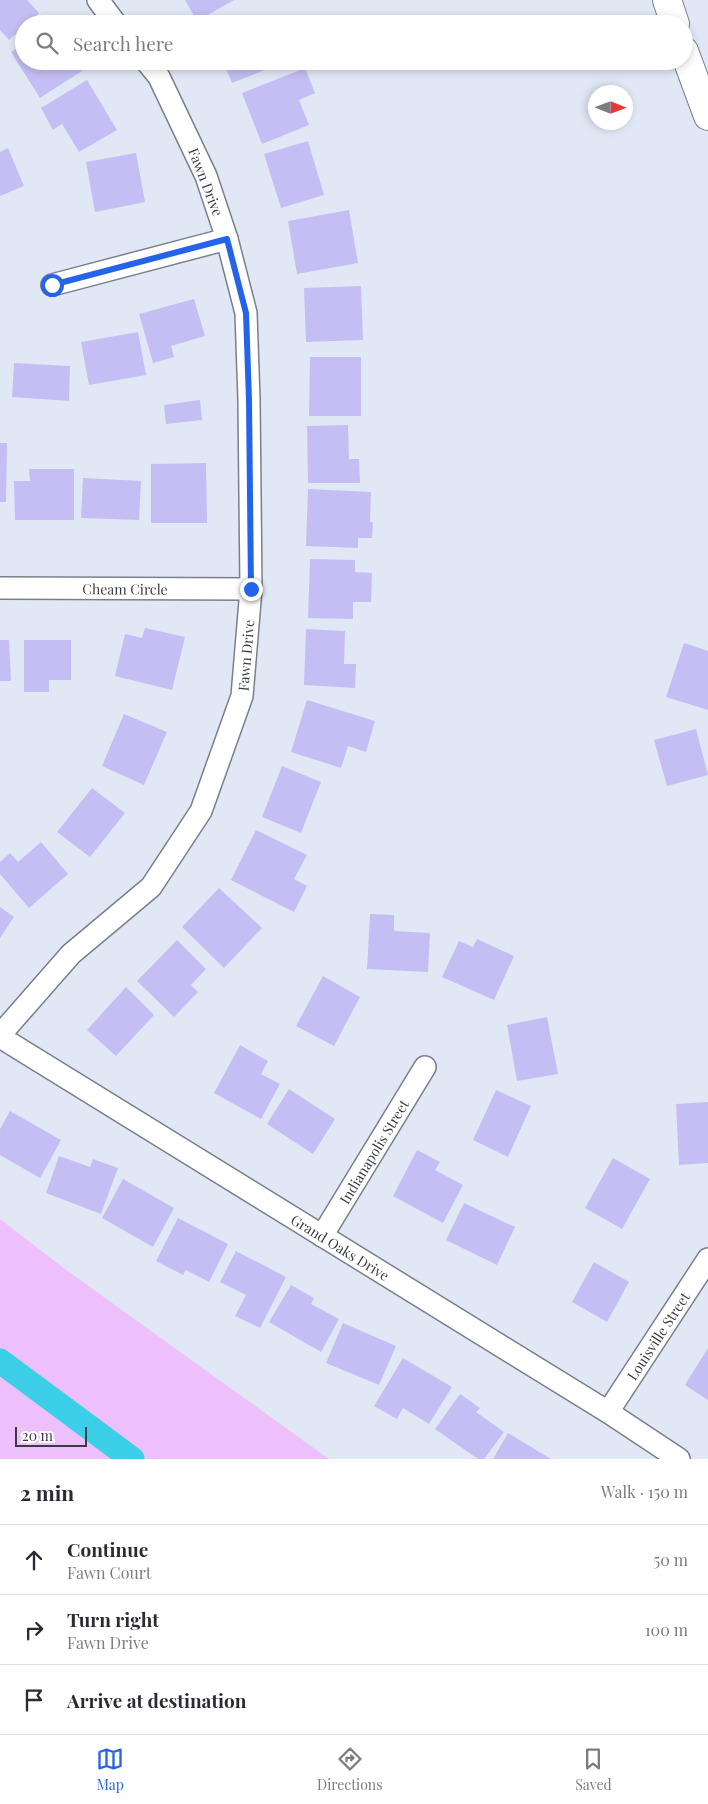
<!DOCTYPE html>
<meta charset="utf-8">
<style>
body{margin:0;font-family:"Playfair Display",serif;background:#f2f2f3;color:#2b2b33}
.compass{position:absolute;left:588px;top:85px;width:45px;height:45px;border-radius:50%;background:#fff;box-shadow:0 2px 8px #0003;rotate:91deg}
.scale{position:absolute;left:15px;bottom:12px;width:72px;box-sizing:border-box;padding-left:5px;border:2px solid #393c41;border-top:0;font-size:14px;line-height:18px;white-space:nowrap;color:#393c41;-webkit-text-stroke:4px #fff;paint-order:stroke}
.stop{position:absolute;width:15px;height:15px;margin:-11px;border:4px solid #2563eb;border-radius:50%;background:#fff}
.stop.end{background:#2563eb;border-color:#fff;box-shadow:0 1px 5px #0008}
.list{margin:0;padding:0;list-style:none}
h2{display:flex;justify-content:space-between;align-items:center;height:65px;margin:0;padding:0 20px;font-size:21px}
h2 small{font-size:16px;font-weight:400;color:#7c7c81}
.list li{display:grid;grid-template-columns:32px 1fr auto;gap:15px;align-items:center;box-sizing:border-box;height:70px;padding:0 20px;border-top:1px solid #e1e1e2}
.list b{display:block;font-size:19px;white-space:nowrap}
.list p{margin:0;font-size:16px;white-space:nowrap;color:#7c7c81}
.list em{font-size:16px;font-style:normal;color:#7c7c81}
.icon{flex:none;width:28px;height:28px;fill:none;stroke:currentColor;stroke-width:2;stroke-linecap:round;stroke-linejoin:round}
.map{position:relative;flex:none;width:708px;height:1459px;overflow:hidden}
.search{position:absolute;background:#fff;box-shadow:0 2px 8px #0003;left:15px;right:15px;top:15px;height:55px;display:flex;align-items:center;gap:12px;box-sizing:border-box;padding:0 18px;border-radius:28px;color:#7c7c81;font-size:19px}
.sheet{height:275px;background:#fff}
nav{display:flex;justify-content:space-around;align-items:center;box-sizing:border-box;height:70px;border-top:1px solid #e1e1e2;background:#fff;font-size:14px;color:#7c7c81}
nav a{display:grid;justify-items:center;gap:2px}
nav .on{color:#2563eb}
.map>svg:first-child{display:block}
</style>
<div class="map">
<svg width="708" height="1459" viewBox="0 0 708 1459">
<rect width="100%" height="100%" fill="#e1e8f5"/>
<!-- green -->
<path fill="#edc0fc" d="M0,1219L65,1269L329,1459H0Z"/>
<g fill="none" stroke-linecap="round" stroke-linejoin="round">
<!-- canal -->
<path stroke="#3bd0e8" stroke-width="25" d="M0,1361L132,1459"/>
</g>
<!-- building -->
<path fill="#c5bef4" d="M0,0H27L39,13L28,24H24V27L9,40L0,30Z
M185,0H234L197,21Z
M24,44V61H80L85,69L40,98L11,52Z
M223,61H287L232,83Z
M305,68L315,93L299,100L309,125L262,144L242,93Z
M87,80L117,130L79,152L62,124L53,130L41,108Z
M308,141L324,195L281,208L264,154Z
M8,148L24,186L0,196V152Z
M136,153L145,202L95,212L86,162Z
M349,210L358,263L297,274L288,221Z
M361,286L363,340L306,342L304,288Z
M194,299L205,336L171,346L174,357L153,363L139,314Z
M138,332L146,375L89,385L81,342Z
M310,357H361V416H309Z
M14,363L70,366L69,401L12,397Z
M200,400L202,420L166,424L164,405Z
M348,425L349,459H359L360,483H308L307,426Z
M0,443H7L6,502H0Z
M206,463L207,523H151V464Z
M29,469H74V520H15L14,481H30Z
M83,478L141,481L139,520L81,518Z
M308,489L371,492L370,522H373L372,538H358V548L306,546Z
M310,559L355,560V572L372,573L371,602H353V619L308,618Z
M145,628L185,637L172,690L115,676L125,634L142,638Z
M306,629L345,631L344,664H356L355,688L304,685Z
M0,640H9L11,681H0Z
M24,640H71V680H49V692H24Z
M684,643L708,651V710L666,697Z
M307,700L375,721L366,752L348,746L341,768L291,752Z
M124,714L167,732L144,785L102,766Z
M696,729L708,775L667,786L654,740Z
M282,766L321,782L301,833L262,817Z
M92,788L125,813L90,857L57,832Z
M256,830L307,855L294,879L307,886L294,912L231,880Z
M41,842L68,874L29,908L0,874V862L10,853L18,862Z
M219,888L262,928L224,968L182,927Z
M0,907L14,917L0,938Z
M370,914L394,915V931L430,933L428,972L367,969Z
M477,939L514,956L494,1000L442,977L459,941L473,947Z
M177,940L206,969L191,985L198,992L174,1017L137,981Z
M323,976L360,997L334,1046L296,1026Z
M126,987L154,1015L116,1056L87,1030Z
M547,1017L558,1074L517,1081L507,1025Z
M240,1045L268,1061L261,1074L280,1084L261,1119L214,1093Z
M289,1089L335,1119L313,1154L267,1124Z
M496,1090L531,1106L508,1157L473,1140Z
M708,1102V1163L679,1165L676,1104Z
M10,1111L61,1140L40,1178L0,1155V1129Z
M417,1150L440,1162L435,1170L463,1185L443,1223L393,1196Z
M59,1156L90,1167L93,1159L118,1168L101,1214L46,1193Z
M613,1158L650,1179L622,1229L585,1208Z
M123,1179L174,1208L153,1247L102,1218Z
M464,1203L515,1227L497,1265L446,1240Z
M178,1218L228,1244L209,1282L186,1270L183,1275L156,1261Z
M236,1251L286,1277L260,1328L235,1316L246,1295L220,1282Z
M594,1262L629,1282L607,1322L572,1302Z
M291,1285L314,1298L311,1304L339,1319L321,1352L269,1322Z
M343,1323L396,1346L379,1385L326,1363Z
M708,1348V1400L685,1385Z
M403,1358L452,1387L429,1424L403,1408L397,1419L374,1406Z
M460,1394L480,1408L476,1412L504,1432L484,1459H478L435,1429Z
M508,1433L551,1459H493Z"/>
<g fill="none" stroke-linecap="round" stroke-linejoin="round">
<!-- street casing -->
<g stroke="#797f8b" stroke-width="24">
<g id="street">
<path d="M98,0L116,24"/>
<path d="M52,285L227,239"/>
<path id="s1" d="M0,588L251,589"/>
<path id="s2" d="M0,1035L71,954L151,887L201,811L242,696L251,589L249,400L246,313L227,239L206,176L159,77L146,61"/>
<path id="s3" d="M0,1037L608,1412L679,1459"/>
<path id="s4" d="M322,1236L425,1067"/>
<path id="s5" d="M608,1412L708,1259"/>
</g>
</g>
<!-- secondary casing -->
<g stroke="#797f8b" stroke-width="30">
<path id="secondary" d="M667,0L675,24
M684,51L708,116"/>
</g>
<!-- street -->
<use href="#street" stroke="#fff" stroke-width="21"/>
<!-- secondary -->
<use href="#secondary" stroke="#fff" stroke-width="28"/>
</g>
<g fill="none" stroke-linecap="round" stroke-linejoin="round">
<!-- route -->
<path stroke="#2563eb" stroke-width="6" d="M52,285L227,239L246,313L249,400L251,589"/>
</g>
<g text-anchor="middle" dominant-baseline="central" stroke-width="4.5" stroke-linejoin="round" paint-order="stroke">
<!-- street labels -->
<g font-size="14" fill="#393c41" stroke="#fff">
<text transform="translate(206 182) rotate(69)">Fawn Drive</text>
<text stroke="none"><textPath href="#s1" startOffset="125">Cheam Circle</textPath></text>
<text stroke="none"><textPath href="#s2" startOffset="466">Fawn Drive</textPath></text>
<text stroke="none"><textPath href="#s4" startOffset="99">Indianapolis Street</textPath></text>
<text stroke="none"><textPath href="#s3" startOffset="400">Grand Oaks Drive</textPath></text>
<text stroke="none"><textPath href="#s5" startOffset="91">Louisville Street</textPath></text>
</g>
</g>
</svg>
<svg class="compass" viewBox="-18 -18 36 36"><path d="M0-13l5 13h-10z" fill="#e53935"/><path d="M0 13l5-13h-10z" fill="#7c7c81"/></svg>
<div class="scale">20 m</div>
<div class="stop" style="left:52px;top:285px"></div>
<div class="stop end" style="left:251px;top:589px"></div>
<div class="search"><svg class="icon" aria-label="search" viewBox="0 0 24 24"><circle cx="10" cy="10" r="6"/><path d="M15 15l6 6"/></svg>Search here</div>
</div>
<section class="sheet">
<h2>2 min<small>Walk · 150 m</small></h2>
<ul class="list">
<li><svg class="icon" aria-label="ahead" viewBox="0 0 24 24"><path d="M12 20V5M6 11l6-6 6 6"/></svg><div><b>Continue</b><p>Fawn Court</p></div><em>50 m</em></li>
<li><svg class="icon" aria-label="right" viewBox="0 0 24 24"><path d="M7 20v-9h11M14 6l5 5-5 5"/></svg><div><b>Turn right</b><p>Fawn Drive</p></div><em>100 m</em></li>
<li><svg class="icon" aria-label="arrive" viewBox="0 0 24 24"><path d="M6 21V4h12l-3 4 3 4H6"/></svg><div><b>Arrive at destination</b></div></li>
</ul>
</section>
<nav>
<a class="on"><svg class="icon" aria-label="map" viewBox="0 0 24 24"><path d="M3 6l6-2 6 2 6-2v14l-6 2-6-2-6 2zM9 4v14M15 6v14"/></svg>Map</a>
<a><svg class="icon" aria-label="directions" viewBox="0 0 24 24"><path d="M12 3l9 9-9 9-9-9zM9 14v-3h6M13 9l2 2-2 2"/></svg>Directions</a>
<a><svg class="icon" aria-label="saved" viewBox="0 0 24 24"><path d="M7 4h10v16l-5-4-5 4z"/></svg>Saved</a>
</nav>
